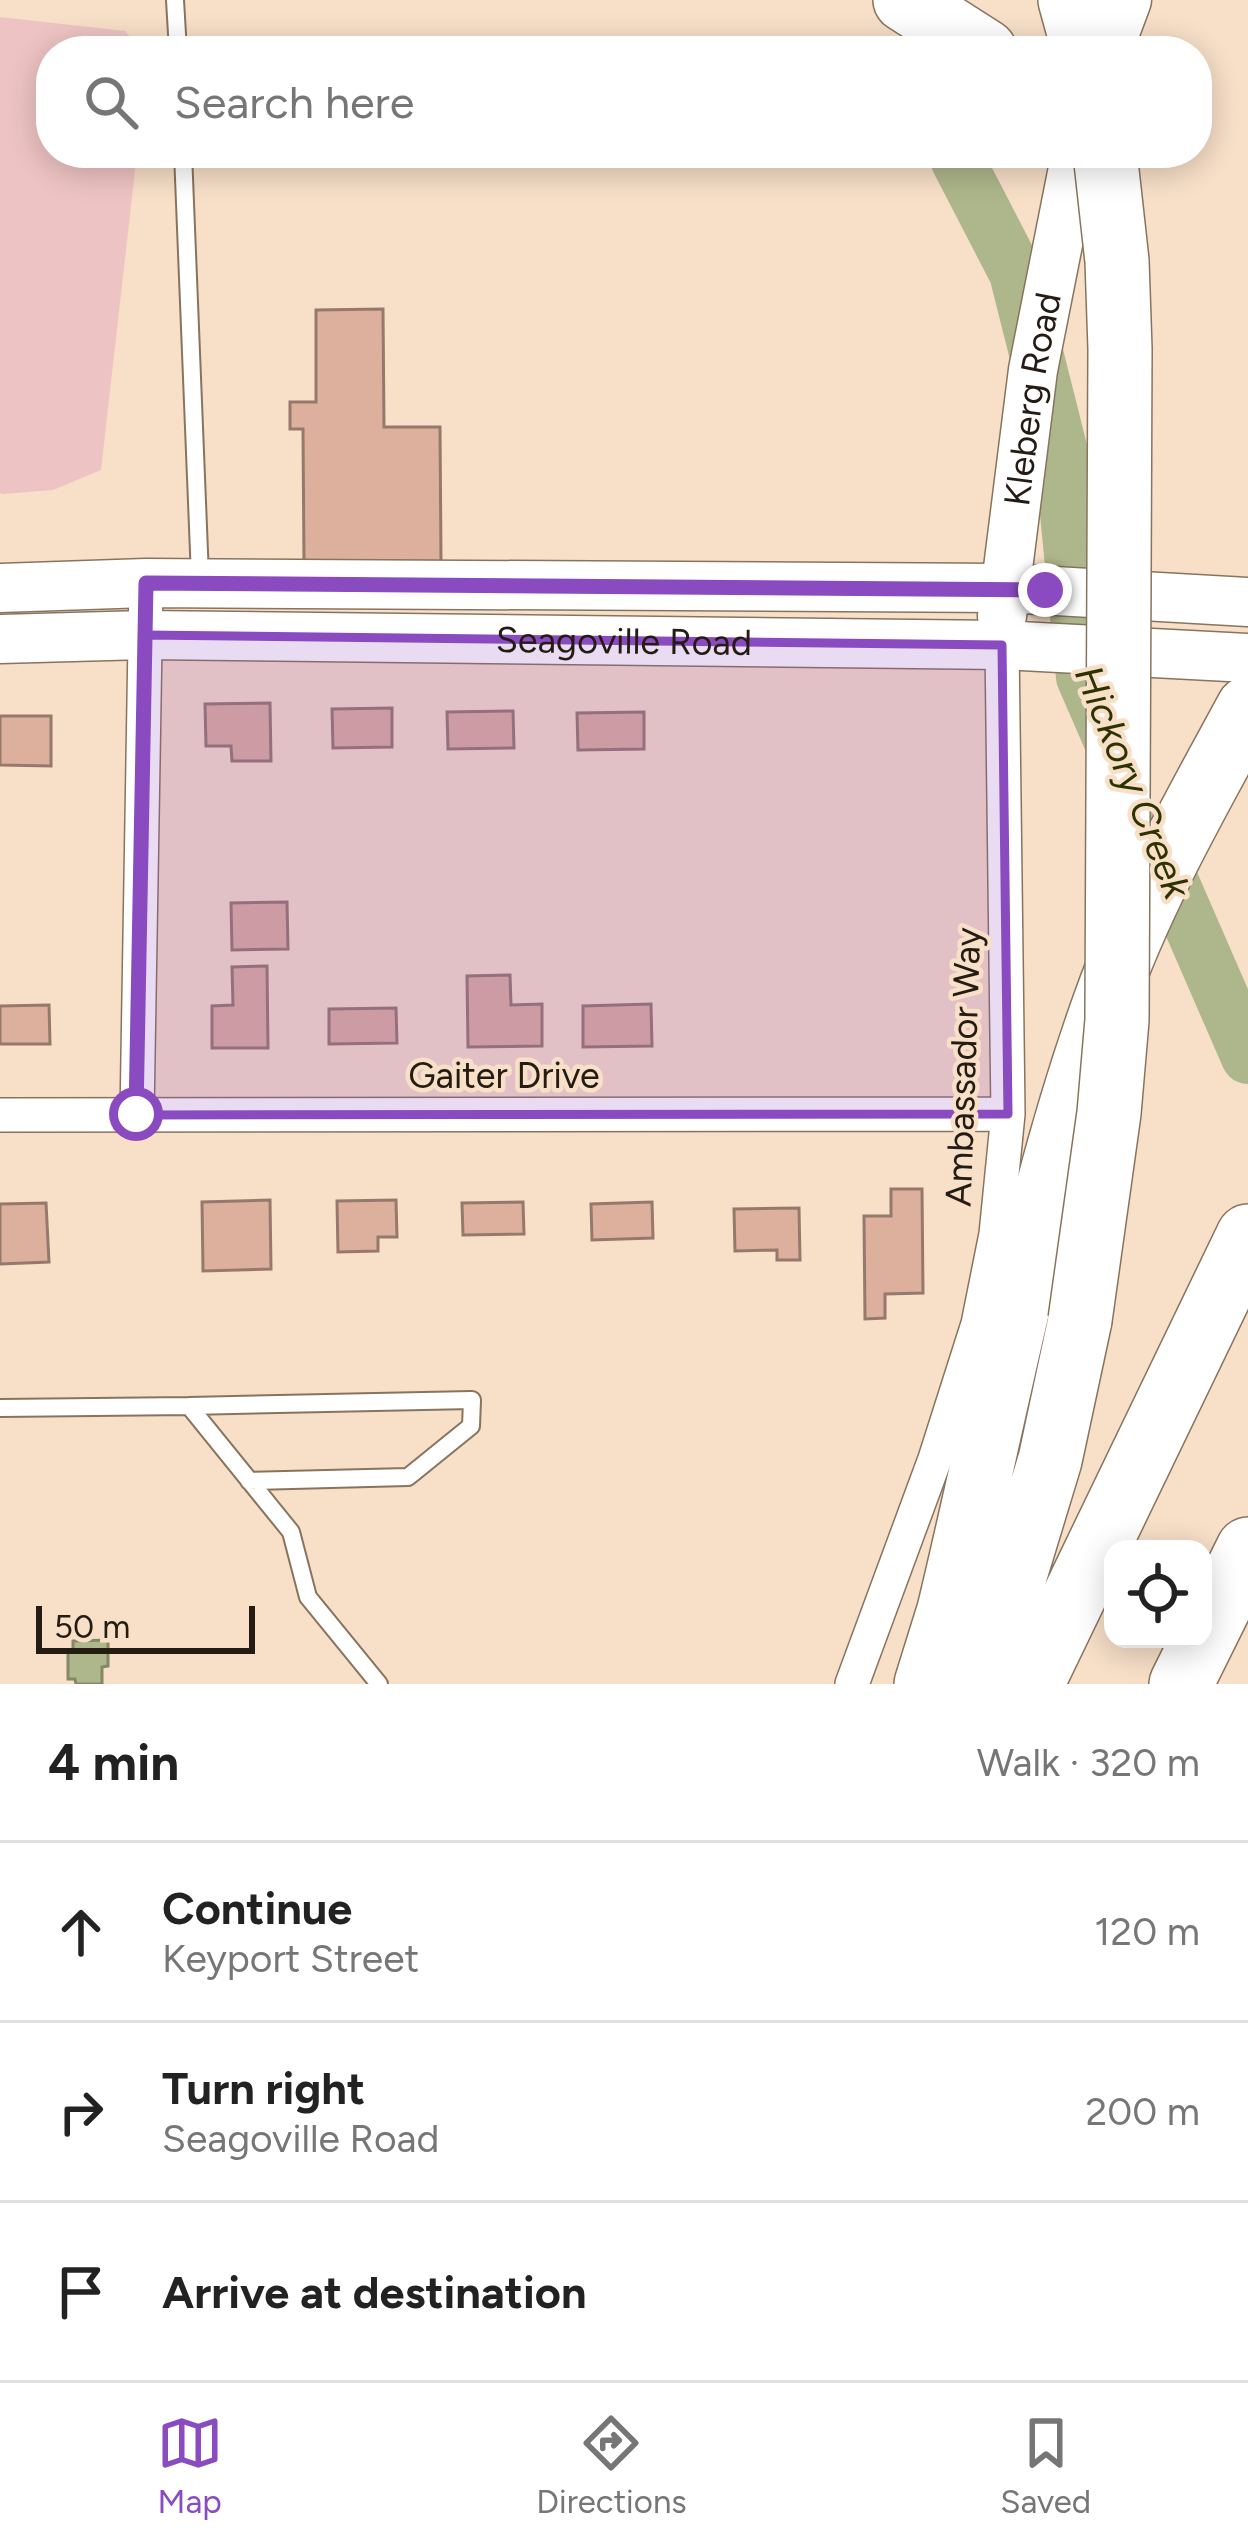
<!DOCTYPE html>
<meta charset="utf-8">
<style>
body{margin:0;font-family:Figtree,sans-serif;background:#f2f2f2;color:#222}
.controls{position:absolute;right:36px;bottom:36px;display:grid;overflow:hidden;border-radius:24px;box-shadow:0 6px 30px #0003}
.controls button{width:108px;height:108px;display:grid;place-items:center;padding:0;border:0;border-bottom:3px solid #e0e0e0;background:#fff;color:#222;font:60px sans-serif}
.scale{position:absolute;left:36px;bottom:30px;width:219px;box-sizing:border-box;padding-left:12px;border:6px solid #241b13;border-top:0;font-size:33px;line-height:42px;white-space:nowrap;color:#241b13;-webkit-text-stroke:9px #f7dfc8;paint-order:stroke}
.stop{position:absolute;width:36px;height:36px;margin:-27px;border:9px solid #8a4bc0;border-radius:50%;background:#fff}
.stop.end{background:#8a4bc0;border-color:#fff;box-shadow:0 3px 12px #0008}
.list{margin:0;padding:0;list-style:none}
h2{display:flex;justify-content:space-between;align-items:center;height:156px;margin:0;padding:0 48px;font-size:51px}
h2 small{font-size:39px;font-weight:400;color:#767676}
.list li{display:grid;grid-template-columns:78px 1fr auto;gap:36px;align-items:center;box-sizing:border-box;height:180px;padding:0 48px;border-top:3px solid #e0e0e0}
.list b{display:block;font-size:45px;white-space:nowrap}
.list p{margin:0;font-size:39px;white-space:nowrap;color:#767676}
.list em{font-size:39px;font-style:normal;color:#767676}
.icon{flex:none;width:66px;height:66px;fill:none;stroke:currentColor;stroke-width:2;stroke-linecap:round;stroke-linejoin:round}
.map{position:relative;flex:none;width:1248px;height:1684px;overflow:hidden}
.search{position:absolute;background:#fff;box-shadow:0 6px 30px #0003;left:36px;right:36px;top:36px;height:132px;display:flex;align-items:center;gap:30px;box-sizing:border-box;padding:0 42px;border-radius:48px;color:#767676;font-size:45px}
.sheet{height:696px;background:#fff}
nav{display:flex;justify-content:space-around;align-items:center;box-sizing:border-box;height:168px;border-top:3px solid #e0e0e0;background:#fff;font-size:33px;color:#767676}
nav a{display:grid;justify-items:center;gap:6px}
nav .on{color:#8a4bc0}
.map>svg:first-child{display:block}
</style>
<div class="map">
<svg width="1248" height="1684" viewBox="0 0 1248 1684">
<rect width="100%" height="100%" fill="#f7dfc8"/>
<!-- green -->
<path fill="#eec3c3" d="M0,17L125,31L142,51H51V153H137L101,470L53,490L3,494L0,493Z"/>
<!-- water -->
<path fill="#aeb68b" stroke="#858867" stroke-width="3" d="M108,1640V1666L102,1667V1684H76L75,1679H68V1653L73,1652V1641Z"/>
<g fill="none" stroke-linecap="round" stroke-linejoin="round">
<!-- river -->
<path stroke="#aeb68b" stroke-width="54" d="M957,153V159L1016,273L1061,452L1083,677L1116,753
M1151,834L1248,1057"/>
</g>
<!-- building -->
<path fill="#ddb09e" stroke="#96796d" stroke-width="3" d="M383,309L384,427H440L441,561L304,562L303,429H290V402H316V310Z
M270,703L271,761H232L231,746H206L205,704Z
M392,708V747L333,748L332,709Z
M513,711L514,748L448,749L447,712Z
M644,712V749L578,750L577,713Z
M0,716H51V766L0,765Z
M287,902L288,949L232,950L231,903Z
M267,966L268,1048H212V1006L233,1005L232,967Z
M510,975L511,1005L542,1004V1046L468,1047L467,976Z
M651,1004L652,1046L583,1047V1006Z
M49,1005L50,1044H0V1006Z
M396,1008L397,1043L329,1044V1009Z
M891,1189H922L923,1293L885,1294V1318L865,1319L864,1216H891Z
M270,1200L271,1269L203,1271L202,1202Z
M396,1200L397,1237H378V1251L338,1252L337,1201Z
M523,1202L524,1234L463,1235L462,1203Z
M652,1202L653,1238L592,1240L591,1204Z
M46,1203L49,1262L0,1264V1204Z
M799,1208L800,1260H777V1250L735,1251L734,1209Z"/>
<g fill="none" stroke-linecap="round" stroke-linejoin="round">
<!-- lane casing -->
<g stroke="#88745e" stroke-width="20">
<path id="lane" d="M175,0L178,51
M183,153L200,577
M189,1406L472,1400L471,1426L408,1477L249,1481
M0,1408L189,1406L291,1532L308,1597L379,1684"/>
</g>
<!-- street casing -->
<g stroke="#88745e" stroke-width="36">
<path id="street" d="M0,1115L1008,1114
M137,1115L146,583
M852,1684L935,1459L978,1324L996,1234L1008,1114L1002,645"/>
</g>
<!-- secondary casing -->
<g stroke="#88745e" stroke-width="51">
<g id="secondary">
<path d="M1108,51L1127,0"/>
<path d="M0,588L146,583L1002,588L1248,602"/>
<path id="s1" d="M1002,616L1033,370L1076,153"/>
<path id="s2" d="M0,639L144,635L1002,645L1248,658"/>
</g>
</g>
<!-- highway casing -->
<g stroke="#88745e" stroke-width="66">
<path id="highway" d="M905,0L985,51
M1070,0L1084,51
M926,1684L949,1610C998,1407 1034,1199 1105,1002C1142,898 1196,804 1248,708
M982,1684L1050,1460L1080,1320
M1032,1684L1248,1236
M1181,1684L1248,1549"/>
</g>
<!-- lane -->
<use href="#lane" stroke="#fff" stroke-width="16"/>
<!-- street -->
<use href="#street" stroke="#fff" stroke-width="33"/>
<!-- secondary -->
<use href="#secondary" stroke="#fff" stroke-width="48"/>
<!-- highway -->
<use href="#highway" stroke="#fff" stroke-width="63"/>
<!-- highway-bridge casing -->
<g stroke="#88745e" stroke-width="66" stroke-linecap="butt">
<path id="highway-bridge" d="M1080,1320L1109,1113L1117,1020L1120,349L1117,261L1105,153"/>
</g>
<!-- highway-bridge -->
<use href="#highway-bridge" stroke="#fff" stroke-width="63"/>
</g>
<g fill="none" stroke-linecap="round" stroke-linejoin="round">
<!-- route -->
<path stroke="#8a4bc0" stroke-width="15" d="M136,1114L146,583L1045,590"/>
</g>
<!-- marked area -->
<path fill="#8a4bc0" fill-opacity="0.2" stroke="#8a4bc0" stroke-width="9" stroke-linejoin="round" d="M144,635L1002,645L1008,1114L137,1115Z"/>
<g text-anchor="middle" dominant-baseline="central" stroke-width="9" stroke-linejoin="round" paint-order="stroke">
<!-- street labels -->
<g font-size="36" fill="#241b13" stroke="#f7dfc8">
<text stroke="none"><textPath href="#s1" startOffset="219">Kleberg Road</textPath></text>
<text stroke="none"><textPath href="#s2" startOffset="624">Seagoville Road</textPath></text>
<text transform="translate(963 1067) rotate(-88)">Ambassador Way</text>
<text x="504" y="1075">Gaiter Drive</text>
</g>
<!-- water labels -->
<g font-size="39" font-style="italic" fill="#2d3300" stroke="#f7dfc8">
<text transform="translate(1133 782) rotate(68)">Hickory Creek</text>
</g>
</g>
</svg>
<div class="controls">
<button><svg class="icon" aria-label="locate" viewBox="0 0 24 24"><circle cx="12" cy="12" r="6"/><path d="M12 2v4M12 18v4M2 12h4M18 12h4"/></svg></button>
</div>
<div class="scale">50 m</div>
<div class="stop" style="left:136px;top:1114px"></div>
<div class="stop end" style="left:1045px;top:590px"></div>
<div class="search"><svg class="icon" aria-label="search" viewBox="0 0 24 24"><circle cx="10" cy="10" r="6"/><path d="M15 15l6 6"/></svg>Search here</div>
</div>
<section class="sheet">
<h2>4 min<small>Walk · 320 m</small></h2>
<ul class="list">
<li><svg class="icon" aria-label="ahead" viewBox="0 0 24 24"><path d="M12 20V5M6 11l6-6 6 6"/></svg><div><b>Continue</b><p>Keyport Street</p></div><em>120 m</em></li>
<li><svg class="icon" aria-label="right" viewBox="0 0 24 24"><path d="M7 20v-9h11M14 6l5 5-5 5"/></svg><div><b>Turn right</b><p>Seagoville Road</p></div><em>200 m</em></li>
<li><svg class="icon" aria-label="arrive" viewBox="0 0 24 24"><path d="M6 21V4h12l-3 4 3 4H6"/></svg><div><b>Arrive at destination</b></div></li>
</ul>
</section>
<nav>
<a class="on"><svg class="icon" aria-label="map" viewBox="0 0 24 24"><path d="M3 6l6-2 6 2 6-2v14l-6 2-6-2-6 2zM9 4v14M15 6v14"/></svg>Map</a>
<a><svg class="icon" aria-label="directions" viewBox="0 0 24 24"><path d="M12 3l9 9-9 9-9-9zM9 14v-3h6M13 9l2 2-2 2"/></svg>Directions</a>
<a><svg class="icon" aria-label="saved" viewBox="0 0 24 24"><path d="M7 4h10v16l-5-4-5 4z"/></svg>Saved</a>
</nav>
